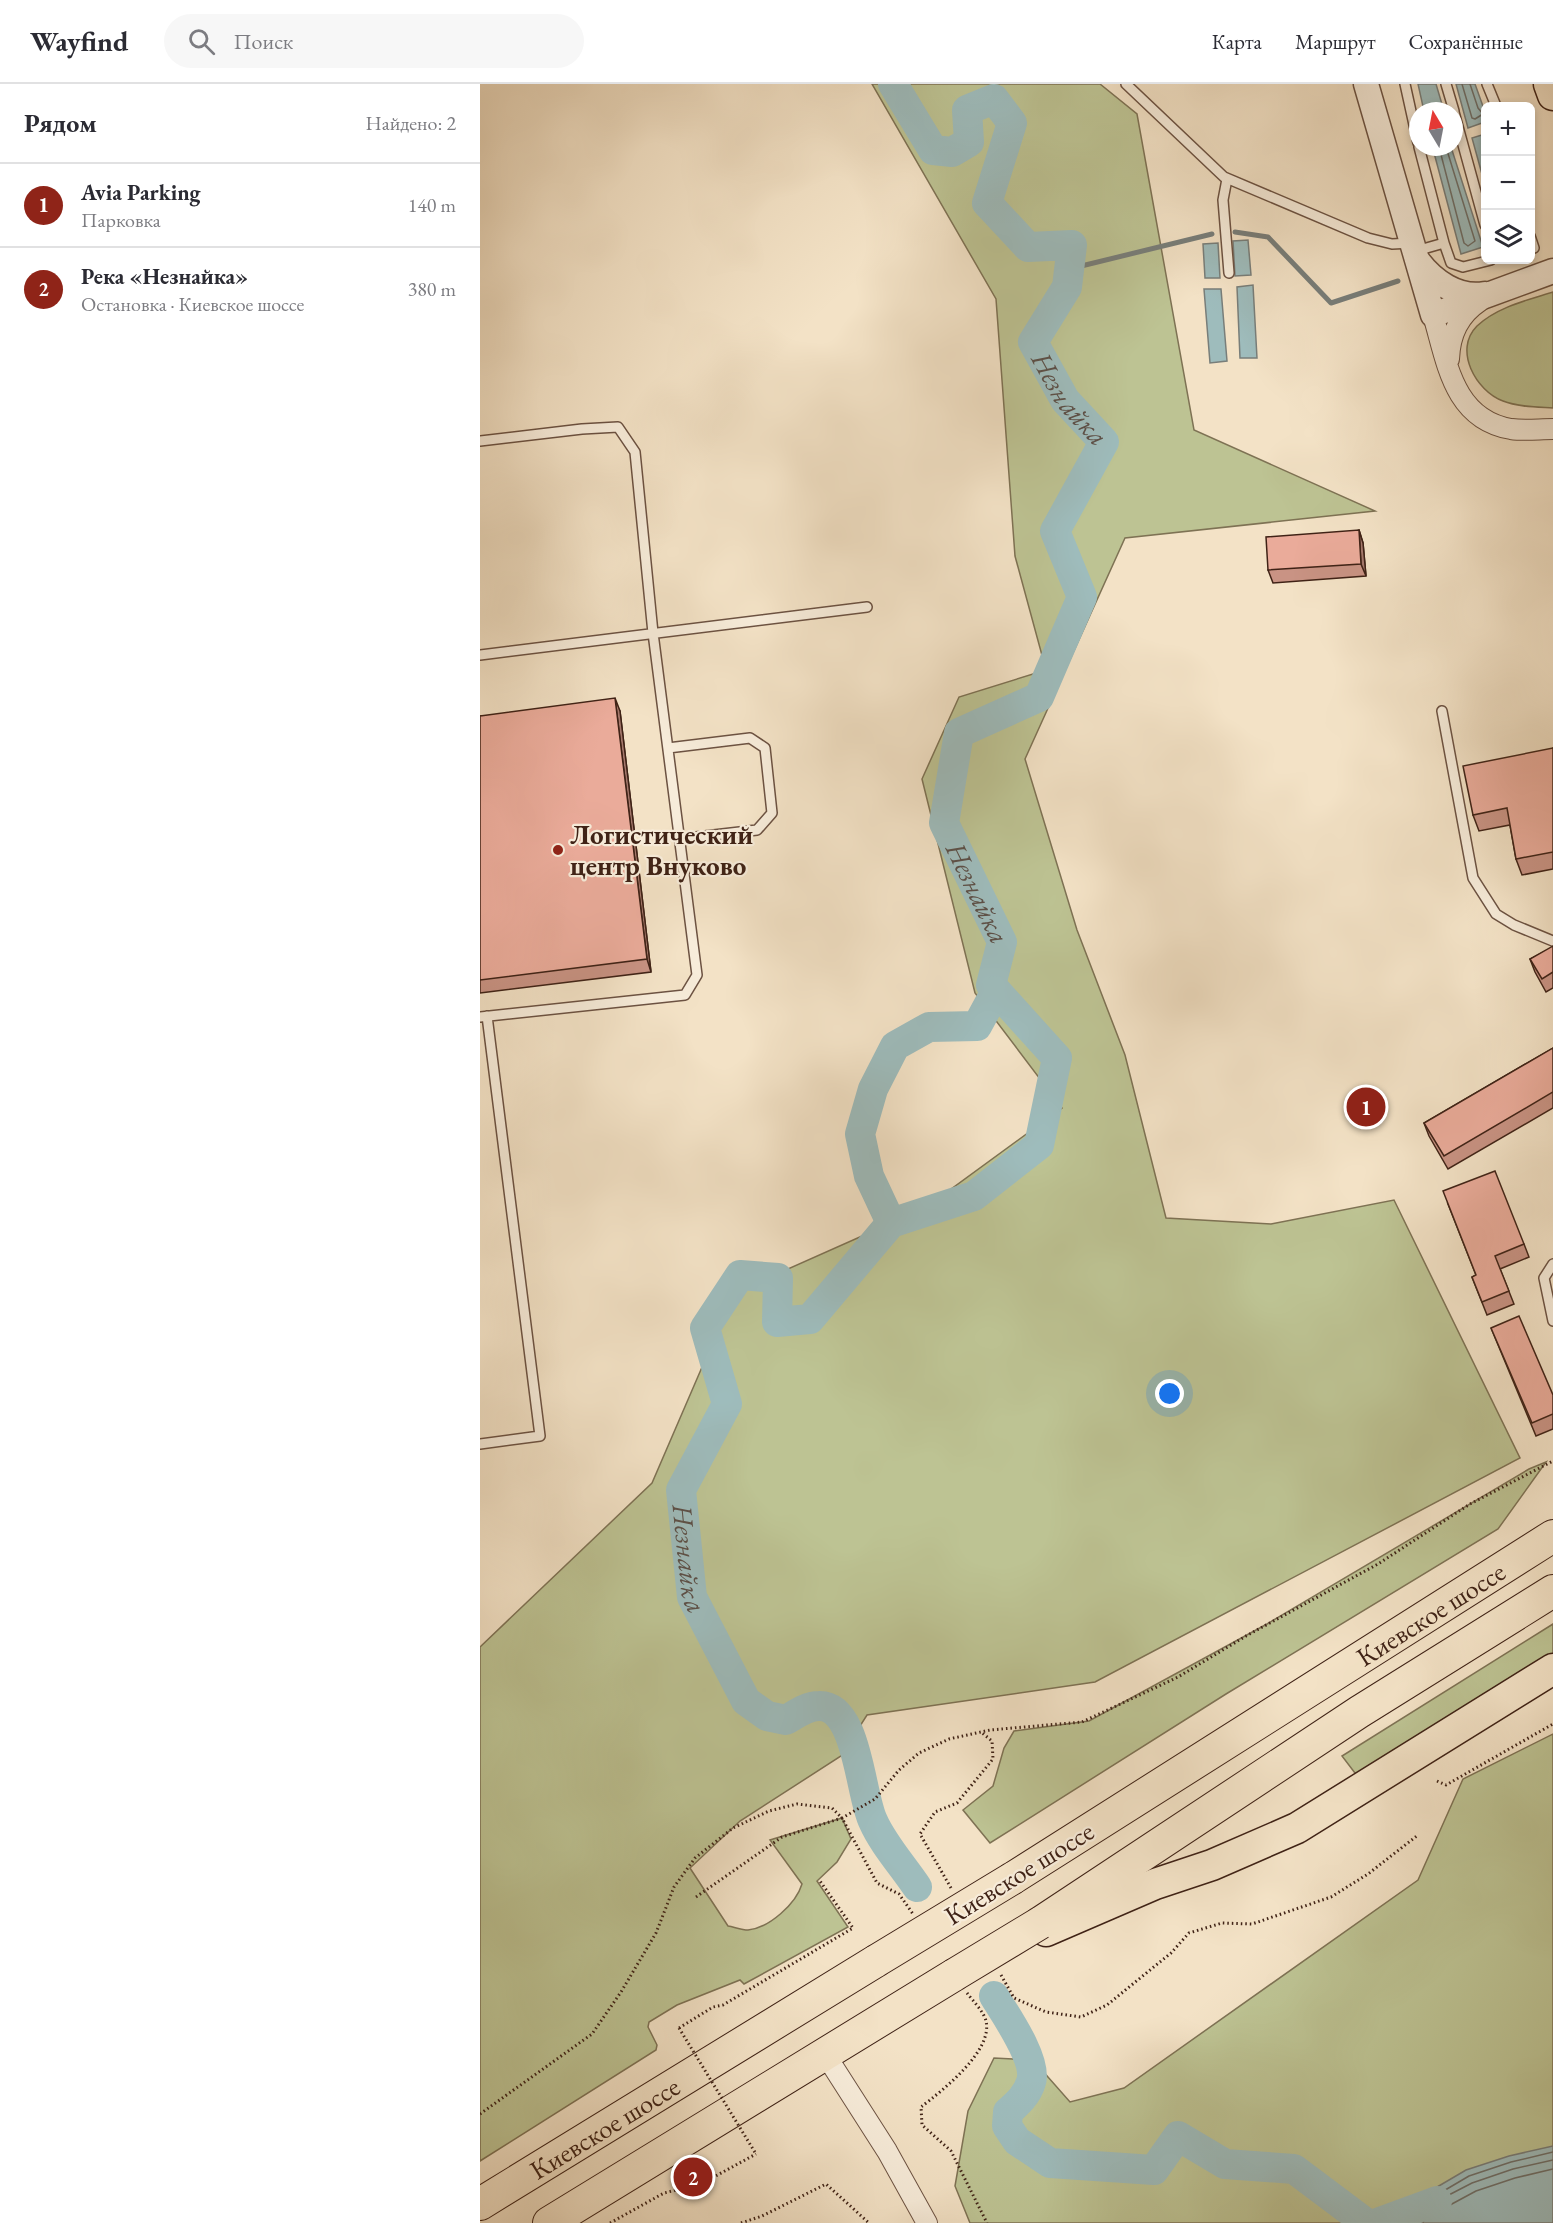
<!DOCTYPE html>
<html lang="ru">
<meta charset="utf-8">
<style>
body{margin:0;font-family:"EB Garamond",serif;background:#f7f7f7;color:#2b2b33}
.controls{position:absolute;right:18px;top:18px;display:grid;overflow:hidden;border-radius:9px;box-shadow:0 3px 9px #0003}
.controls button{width:54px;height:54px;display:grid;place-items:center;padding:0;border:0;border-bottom:2px solid #e1e1e2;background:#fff;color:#2b2b33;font:30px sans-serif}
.compass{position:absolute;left:929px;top:18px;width:54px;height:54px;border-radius:50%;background:#fff;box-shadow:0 3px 9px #0003;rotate:350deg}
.you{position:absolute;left:690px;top:1310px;width:21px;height:21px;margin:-15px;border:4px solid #fff;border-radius:50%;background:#1a73e8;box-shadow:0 0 0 9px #1a73e833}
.badge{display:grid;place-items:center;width:39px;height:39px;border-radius:50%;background:#8f2418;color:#fff;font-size:20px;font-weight:700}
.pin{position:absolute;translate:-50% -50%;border:3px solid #fff;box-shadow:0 2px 6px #0006}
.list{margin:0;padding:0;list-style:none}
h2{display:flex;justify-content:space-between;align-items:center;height:78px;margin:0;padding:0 24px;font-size:26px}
h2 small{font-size:20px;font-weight:400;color:#7c7c81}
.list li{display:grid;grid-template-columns:39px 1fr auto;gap:18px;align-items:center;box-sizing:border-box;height:84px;padding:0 24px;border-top:2px solid #e1e1e2}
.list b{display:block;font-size:22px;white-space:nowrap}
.list p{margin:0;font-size:20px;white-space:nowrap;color:#7c7c81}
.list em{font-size:20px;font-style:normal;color:#7c7c81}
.icon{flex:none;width:33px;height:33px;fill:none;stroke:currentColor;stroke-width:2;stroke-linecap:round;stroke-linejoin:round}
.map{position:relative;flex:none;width:1073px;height:2139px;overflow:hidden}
header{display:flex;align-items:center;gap:36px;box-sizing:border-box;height:84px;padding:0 30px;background:#fff;border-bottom:2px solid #e1e1e2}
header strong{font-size:28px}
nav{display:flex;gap:33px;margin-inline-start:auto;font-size:21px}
.search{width:420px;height:54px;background:#f7f7f7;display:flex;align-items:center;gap:15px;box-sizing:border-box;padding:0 21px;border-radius:33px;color:#7c7c81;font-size:22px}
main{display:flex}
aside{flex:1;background:#fff}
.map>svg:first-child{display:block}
</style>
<header>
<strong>Wayfind</strong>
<div class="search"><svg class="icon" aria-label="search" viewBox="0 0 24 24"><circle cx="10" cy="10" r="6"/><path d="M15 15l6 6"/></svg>Поиск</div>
<nav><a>Карта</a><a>Маршрут</a><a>Сохранённые</a></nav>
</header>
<main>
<aside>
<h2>Рядом<small>Найдено: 2</small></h2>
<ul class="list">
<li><span class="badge">1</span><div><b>Avia Parking</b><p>Парковка</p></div><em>140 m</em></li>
<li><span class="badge">2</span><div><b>Река «Незнайка»</b><p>Остановка · Киевское шоссе</p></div><em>380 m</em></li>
</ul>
</aside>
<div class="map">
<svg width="1073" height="2139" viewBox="0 0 1073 2139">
<rect width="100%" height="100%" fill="#f3e2c6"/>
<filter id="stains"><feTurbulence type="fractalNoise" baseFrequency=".00333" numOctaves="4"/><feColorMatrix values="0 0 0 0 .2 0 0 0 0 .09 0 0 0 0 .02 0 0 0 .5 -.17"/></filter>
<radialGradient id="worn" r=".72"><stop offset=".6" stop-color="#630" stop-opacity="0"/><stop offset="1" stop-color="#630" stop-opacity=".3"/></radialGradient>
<!-- green -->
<path fill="#bdc393" stroke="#7e7254" stroke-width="1.5" d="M392,0H620L657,30L714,346L895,427L645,454L545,675L597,846L645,971L686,1134L791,1140L914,1116L1040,1374L615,1598L387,1631L361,1672L260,1737L210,1784L248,1842C254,1843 262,1846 268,1846C289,1844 316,1820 322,1800L290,1756L362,1734L371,1755L357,1778L337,1797L368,1843L264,1900L260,1896L197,1921L169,1938L168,1943L177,1961L176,1966L0,2077V1563L172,1399L254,1209L445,1124L582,1024L495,909L442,695L479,613L566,586L535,472L516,215Z
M1073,208V324C1057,323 1038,323 1023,317C996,307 973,266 997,242C1017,223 1048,216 1073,208Z
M1066,1378L1018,1445L746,1610L510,1759L483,1726L513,1702L524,1664L534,1647L609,1637L787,1540L1049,1385Z
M1073,1540V1570L878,1693L862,1672Z
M1073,1650V2139H490L475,2102L488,2027L514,1974L553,1976L590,2018L644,2004L938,1796L983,1695Z"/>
<!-- water -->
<path fill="#9ebcbc" stroke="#787e7a" stroke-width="1.5" d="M938,0H956L964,27H944Z
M976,0H995L1005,28V38L988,44Z
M1005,50V101L992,54Z
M961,63H971L1003,163L981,170L953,65Z
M768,156L771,191L755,192L753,157Z
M738,159L740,194H725L723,160Z
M773,201L777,274H760L757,203Z
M724,205H741L747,277L730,279Z
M1073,2062V2139H921L913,2124L952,2106L986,2086L1029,2072Z"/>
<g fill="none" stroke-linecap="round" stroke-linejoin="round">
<!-- shore -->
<path stroke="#6e6f69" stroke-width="1.5" d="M982,0L992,34L995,35L1003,30L998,24L990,0
M959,63L984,159L988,162L995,157L966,63
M926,2139L924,2126L955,2112L989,2092L1031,2078L1073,2068
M934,2139V2129L992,2099L1033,2085L1073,2076
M943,2139L944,2135L996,2107L1035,2094L1073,2085"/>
<!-- stream -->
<path stroke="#787e7a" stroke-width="5" d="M755,148L788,153L851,219L918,197
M589,185L732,150"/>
<!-- river -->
<g stroke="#9ebcbc" stroke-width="30">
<path id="s1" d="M413,0L453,66L472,68L489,58L487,26L514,15L532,39L507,119L548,163L592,161L587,203L553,258L585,316L624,358L575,447L602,513L559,613L479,649L464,739L522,858L511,901L577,974L559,1061L494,1112L411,1139L330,1235L297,1238L298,1194L260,1191L225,1244L247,1320L201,1406L212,1513L266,1617L287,1632L306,1636C316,1630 327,1622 339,1622C378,1621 380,1711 393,1737C403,1760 423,1782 437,1803"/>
<path d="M411,1139L389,1092L380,1050L393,1005L415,962L449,943L497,942L516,907"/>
<path d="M514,1912C525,1930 558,1977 551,1998C547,2011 538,2019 528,2028L527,2042L537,2057L570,2079L674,2086L698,2052L745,2080L814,2085L886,2139"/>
<path d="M897,2139L957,2117"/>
</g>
<!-- service casing -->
<g stroke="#6c5242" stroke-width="12">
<path id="service" d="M646,0L744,93L888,154L912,160L932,159
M925,0L938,59
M966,0L974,27
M1007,0L1016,22
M974,28L1005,141
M747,95L743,116L749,189
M1050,152L1054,164H1050
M964,159L971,179L983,183L1011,176
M936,167L964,159L939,63
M0,357L102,345L138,343L155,368L173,549L217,891L205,911L0,933
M0,571L387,523
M962,627L993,794L1016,830L1034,841L1073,857
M188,664L270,654L285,664L292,729L277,746L199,755
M1073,1180L1064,1194L1073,1237
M0,1360L60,1352L7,932"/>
</g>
<!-- minor casing -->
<g stroke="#6c5242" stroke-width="22">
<path id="minor" d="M953,231C967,278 973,335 1031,345C1045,347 1059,345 1073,345
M969,275C970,250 979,231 1000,217
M345,1970L407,2067L447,2139"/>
</g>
<!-- tertiary casing -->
<g stroke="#6c5242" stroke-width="27">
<path id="tertiary" d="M886,0L953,231L1073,187
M938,177C953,197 978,215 1005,210"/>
</g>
<!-- primary casing -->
<g stroke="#3f2216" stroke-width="33">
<path id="primary" d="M1069,0L1073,11
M566,1847L675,1800L732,1781L817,1744L1073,1585"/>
</g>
<!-- trunk casing -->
<g stroke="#3f2216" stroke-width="34">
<g id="trunk">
<path id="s2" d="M533,1794L1073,1452"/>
<path d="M560,1839L879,1628L1073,1507"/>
<path id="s3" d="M0,2120L396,1877"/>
<path d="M69,2139L474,1891"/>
</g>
</g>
<!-- path -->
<path stroke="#3f2216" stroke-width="3" stroke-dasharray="1.5 3" stroke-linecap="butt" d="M957,1697L966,1701L1073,1640
M471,1804L440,1750L455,1728L477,1719L513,1675L512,1657L501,1648
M216,1813L302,1753L362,1734L397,1799L419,1810L433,1830
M521,1891L534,1914L566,1928L601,1933L627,1921L691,1869L709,1849L742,1839L772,1840L851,1813L888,1790L938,1751
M487,1909C493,1917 504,1928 506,1937C513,1967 463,2006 441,2023L442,2041L471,2067L507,2139
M199,1944L233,1923L243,1921L373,1844L340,1797
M0,2030L112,1950L141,1908L176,1849L194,1803L215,1774L253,1744L289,1727L317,1720L352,1724L362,1734L395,1715L419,1686L439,1669L469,1655L510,1646L602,1638L698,1593L766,1552L898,1480L990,1420L1073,1377
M130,2139L184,2109L221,2100L276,2070
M261,2139L282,2132L346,2100L389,2139"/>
<!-- service -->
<use href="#service" stroke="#f7ecda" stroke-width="9"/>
<!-- minor -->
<use href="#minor" stroke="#f7ecda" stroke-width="20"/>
<!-- tertiary -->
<use href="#tertiary" stroke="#f7ecda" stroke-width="24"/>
<!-- primary -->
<use href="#primary" stroke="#f3e2c6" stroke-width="30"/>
<!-- trunk -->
<use href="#trunk" stroke="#f3e2c6" stroke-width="32"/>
<!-- trunk-bridge casing -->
<g stroke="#3f2216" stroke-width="34" stroke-linecap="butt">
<path id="trunk-bridge" d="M396,1877L533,1794
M474,1891L560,1839"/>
</g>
<!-- path-bridge -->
<path stroke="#3f2216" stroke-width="3" stroke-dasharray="1.5 3" stroke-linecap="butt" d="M199,1944L276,2070"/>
<!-- trunk-bridge -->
<use href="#trunk-bridge" stroke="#f3e2c6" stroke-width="32"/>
</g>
<!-- wall -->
<path fill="#c99384" stroke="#3f2216" stroke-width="1.5" d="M879,446L883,459L886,492L793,499L788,486Z
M140,627L171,888L0,909V632Z
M1073,664V785L1042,791L1036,775L1030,741L999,747L993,731Z
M1073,863V904L1066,908L1055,888L1050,875Z
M1073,964V1024L968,1085L949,1052L944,1039Z
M968,1120L1044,1160L1049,1173L1020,1185L1034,1220L1007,1231L992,1193L996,1191Z
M1011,1244L1073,1311V1345L1056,1352Z"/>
<!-- shaded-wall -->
<path fill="#a4786c" stroke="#3f2216" stroke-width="1.5" d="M879,446L883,459L886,492L881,480Z
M135,614L140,627L171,888L167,875Z"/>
<!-- building -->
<path fill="#eaab9a" stroke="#3f2216" stroke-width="1.5" d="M879,446L881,480L788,486L786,453Z
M135,614L167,875L0,896V632Z
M1073,664V768L1036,775L1027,724L993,731L983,682Z
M1073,862V888L1062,895L1050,875Z
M1073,964V1008L964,1072L944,1039Z
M1015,1087L1044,1160L1015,1172L1029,1207L1002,1218L992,1193L996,1191L963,1107Z
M1039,1232L1073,1311V1330L1052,1339L1011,1244Z"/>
<!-- markers -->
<circle fill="#8f2418" stroke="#f7ecda" stroke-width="2" cx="78" cy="766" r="6"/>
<g text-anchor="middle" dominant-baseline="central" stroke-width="4.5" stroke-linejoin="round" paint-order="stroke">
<!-- poi labels -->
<g font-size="27" font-weight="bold" fill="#3f2216" stroke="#f7ecda" text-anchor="start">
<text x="90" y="750">Логистический<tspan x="90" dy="31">центр Внуково</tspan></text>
</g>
<!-- street labels -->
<g font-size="27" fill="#3f2216" stroke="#f7ecda">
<text stroke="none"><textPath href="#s2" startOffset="494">Киевское шоссе</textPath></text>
<text transform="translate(539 1789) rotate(-32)">Киевское шоссе</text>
<text stroke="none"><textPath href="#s3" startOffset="146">Киевское шоссе</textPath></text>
</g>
<!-- water labels -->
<g font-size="28" font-style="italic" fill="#5c5048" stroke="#f7ecda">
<text stroke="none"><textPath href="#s1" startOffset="570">Незнайка</textPath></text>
<text stroke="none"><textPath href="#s1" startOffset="1164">Незнайка</textPath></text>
<text stroke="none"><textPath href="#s1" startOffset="2170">Незнайка</textPath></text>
</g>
</g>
<rect width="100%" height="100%" filter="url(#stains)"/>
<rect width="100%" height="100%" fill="url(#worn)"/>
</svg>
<div class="controls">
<button>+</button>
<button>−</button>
<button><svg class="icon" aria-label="layers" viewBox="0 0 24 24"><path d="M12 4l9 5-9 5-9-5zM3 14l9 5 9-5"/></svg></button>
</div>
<svg class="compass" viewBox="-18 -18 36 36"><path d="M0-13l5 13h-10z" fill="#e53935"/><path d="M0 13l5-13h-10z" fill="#7c7c81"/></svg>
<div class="you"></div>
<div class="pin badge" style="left:886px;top:1023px">1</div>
<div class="pin badge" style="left:213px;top:2093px">2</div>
</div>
</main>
